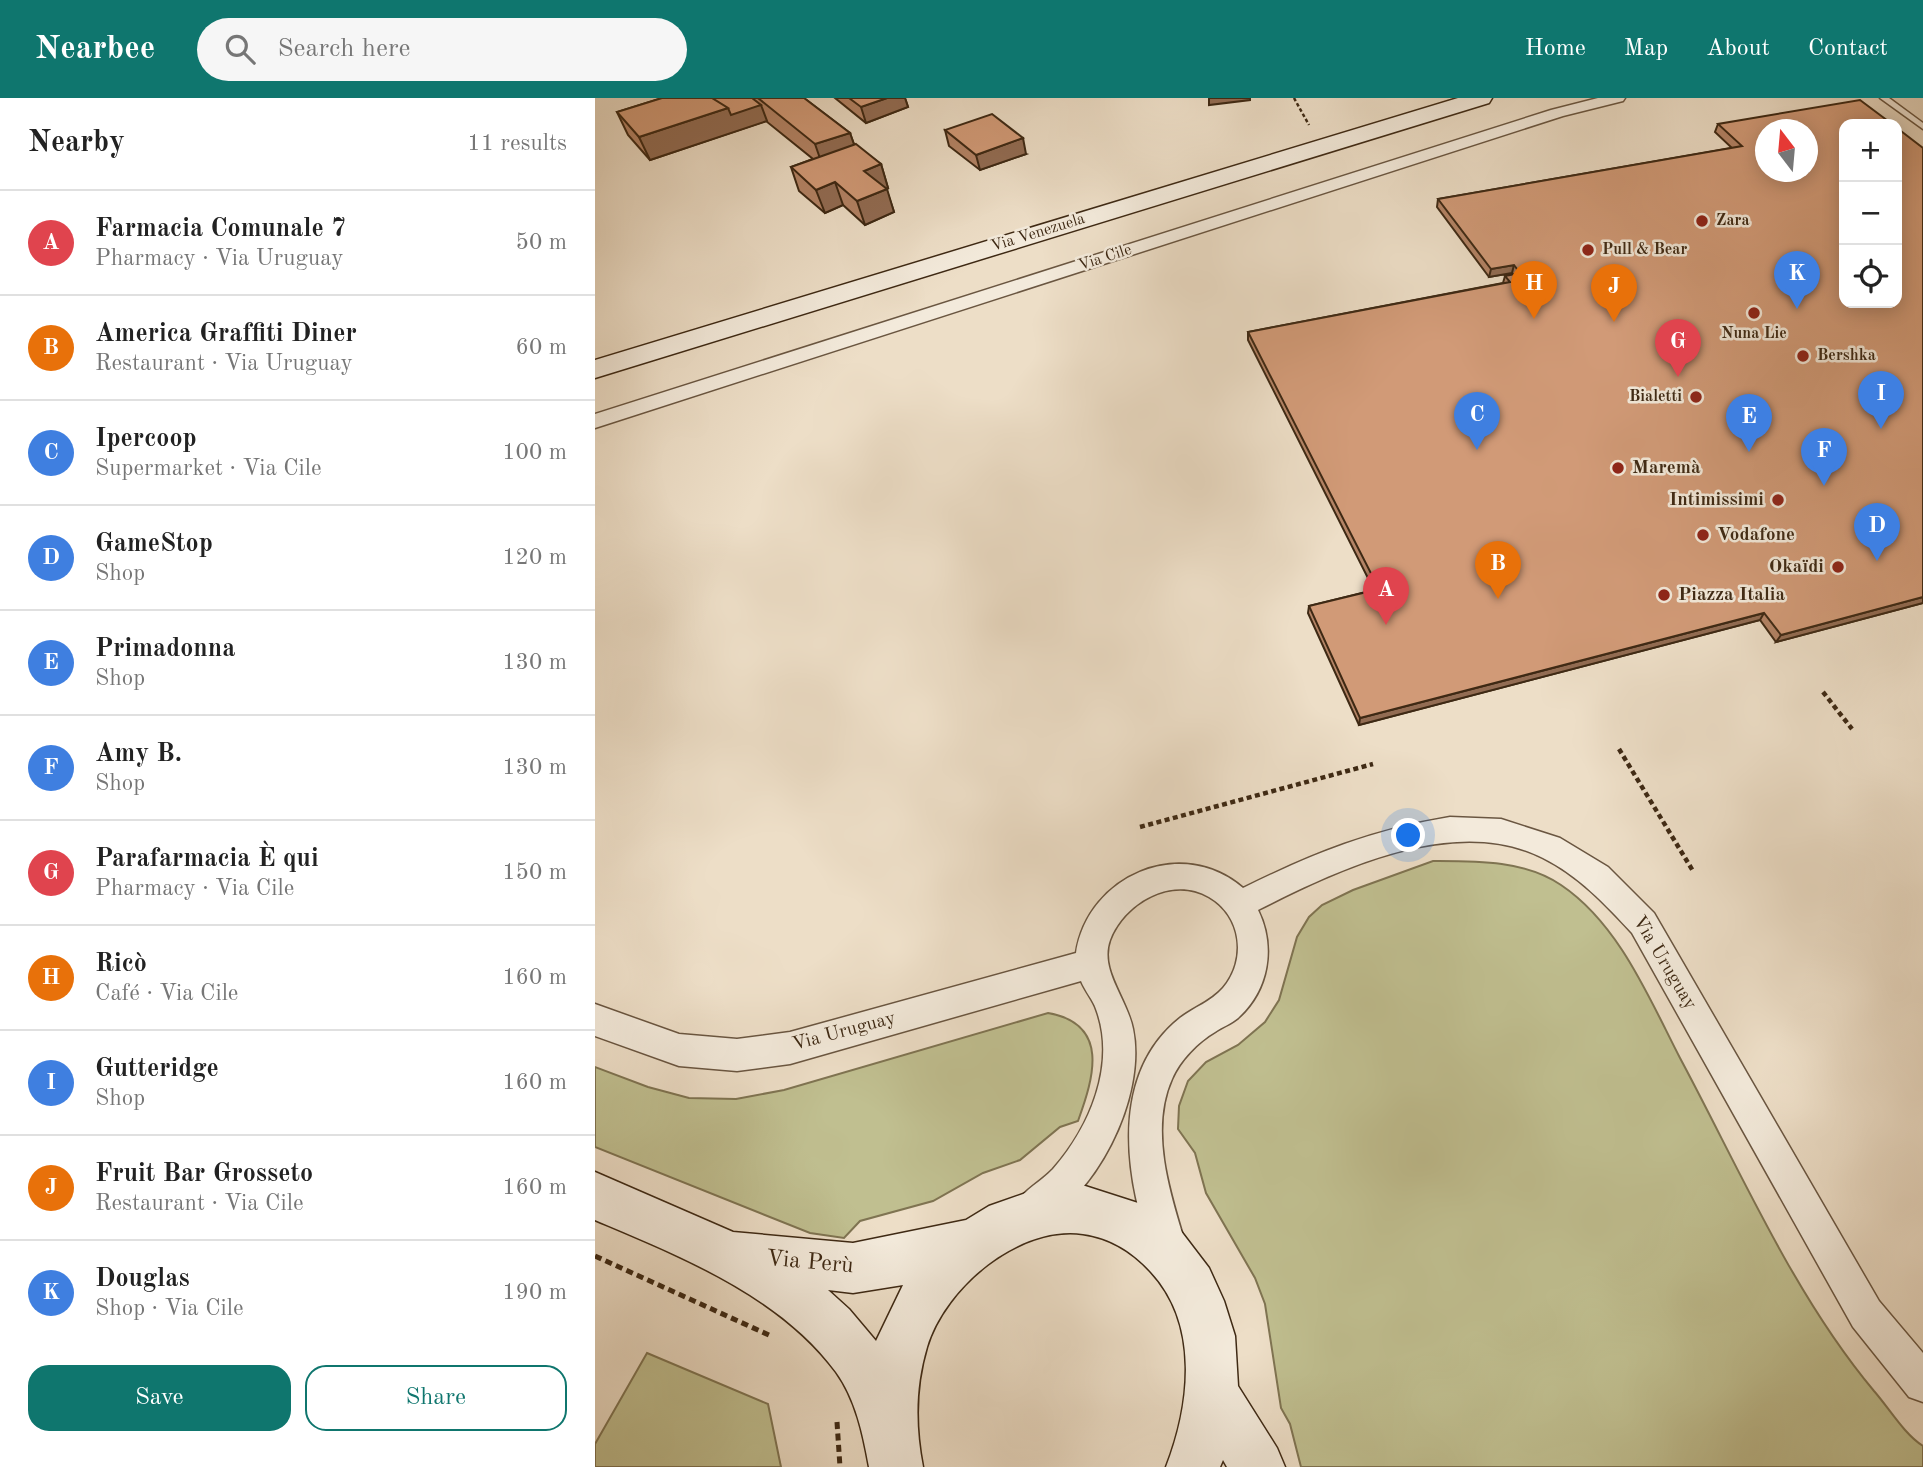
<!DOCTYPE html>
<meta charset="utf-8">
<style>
body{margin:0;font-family:"Old Standard TT",serif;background:#f6f6f6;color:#222}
.controls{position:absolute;right:21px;top:21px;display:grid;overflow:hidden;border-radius:14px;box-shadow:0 4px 18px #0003}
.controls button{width:63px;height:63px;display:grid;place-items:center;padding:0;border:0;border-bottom:2px solid #e0e0e0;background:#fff;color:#222;font:35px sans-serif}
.compass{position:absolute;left:1160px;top:21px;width:63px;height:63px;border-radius:50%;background:#fff;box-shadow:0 4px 18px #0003;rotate:344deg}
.you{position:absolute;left:814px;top:738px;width:24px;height:24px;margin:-18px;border:5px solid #fff;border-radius:50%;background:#1a73e8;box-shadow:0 0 0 10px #1a73e833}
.badge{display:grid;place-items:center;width:46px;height:46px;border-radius:50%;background:#0f766e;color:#fff;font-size:23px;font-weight:700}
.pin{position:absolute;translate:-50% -58px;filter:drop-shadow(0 2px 4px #0008)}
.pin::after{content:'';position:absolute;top:37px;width:24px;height:21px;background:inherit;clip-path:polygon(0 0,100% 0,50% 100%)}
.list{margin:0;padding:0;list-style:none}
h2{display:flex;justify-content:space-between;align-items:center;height:91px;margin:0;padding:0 28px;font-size:30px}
h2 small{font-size:23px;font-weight:400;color:#767676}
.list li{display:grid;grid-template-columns:46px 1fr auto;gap:21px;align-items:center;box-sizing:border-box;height:105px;padding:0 28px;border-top:2px solid #e0e0e0}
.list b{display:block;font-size:26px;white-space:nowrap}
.list p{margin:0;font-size:23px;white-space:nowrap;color:#767676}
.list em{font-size:23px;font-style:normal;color:#767676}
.actions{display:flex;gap:14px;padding:21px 28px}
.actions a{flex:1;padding:16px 0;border:2px solid #0f766e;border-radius:21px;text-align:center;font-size:24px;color:#0f766e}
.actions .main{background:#0f766e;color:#fff}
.icon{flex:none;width:38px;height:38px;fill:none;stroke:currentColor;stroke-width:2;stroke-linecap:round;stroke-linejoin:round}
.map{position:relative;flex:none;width:1328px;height:1369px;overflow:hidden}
header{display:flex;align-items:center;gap:42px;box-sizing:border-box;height:98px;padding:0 35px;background:#0f766e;color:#fff}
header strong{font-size:33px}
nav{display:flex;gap:38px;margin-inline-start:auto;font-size:24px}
.search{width:490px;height:63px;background:#f6f6f6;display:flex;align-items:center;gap:18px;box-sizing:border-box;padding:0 24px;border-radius:38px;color:#767676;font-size:26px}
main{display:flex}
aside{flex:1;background:#fff}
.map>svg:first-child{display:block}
</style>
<header>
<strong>Nearbee</strong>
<div class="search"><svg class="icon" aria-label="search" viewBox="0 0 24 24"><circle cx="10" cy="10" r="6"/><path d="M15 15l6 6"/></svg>Search here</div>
<nav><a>Home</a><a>Map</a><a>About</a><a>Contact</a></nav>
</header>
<main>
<aside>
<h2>Nearby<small>11 results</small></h2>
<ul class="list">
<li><span class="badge" style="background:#e0444e">A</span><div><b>Farmacia Comunale 7</b><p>Pharmacy · Via Uruguay</p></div><em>50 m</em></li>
<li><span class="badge" style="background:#e8710a">B</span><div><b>America Graffiti Diner</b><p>Restaurant · Via Uruguay</p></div><em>60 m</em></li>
<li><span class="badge" style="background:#3f7fe0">C</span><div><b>Ipercoop</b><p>Supermarket · Via Cile</p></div><em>100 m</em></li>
<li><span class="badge" style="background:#3f7fe0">D</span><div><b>GameStop</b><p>Shop</p></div><em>120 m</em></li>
<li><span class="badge" style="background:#3f7fe0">E</span><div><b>Primadonna</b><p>Shop</p></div><em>130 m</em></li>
<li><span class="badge" style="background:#3f7fe0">F</span><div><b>Amy B.</b><p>Shop</p></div><em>130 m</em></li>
<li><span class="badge" style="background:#e0444e">G</span><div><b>Parafarmacia È qui</b><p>Pharmacy · Via Cile</p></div><em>150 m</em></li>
<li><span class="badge" style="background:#e8710a">H</span><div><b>Ricò</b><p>Café · Via Cile</p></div><em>160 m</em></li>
<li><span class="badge" style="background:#3f7fe0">I</span><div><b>Gutteridge</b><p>Shop</p></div><em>160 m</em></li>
<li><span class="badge" style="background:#e8710a">J</span><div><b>Fruit Bar Grosseto</b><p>Restaurant · Via Cile</p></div><em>160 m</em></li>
<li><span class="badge" style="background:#3f7fe0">K</span><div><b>Douglas</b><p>Shop · Via Cile</p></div><em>190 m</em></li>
</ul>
<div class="actions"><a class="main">Save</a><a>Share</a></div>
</aside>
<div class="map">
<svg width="1328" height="1369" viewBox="0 0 1328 1369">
<rect width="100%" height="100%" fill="#eddec7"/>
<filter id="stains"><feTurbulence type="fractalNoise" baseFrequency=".00286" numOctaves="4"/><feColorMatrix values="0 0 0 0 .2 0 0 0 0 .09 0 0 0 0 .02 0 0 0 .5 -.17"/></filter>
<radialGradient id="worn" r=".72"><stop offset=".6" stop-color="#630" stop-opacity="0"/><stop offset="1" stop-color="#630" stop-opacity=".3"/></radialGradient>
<!-- green -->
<path fill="#c0bf90" stroke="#7f7452" stroke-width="2" d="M838,763C880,763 930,762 966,787C1024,826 1054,900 1085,960C1144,1070 1199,1198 1279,1293C1294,1310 1309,1336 1328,1348V1369H706L695,1326L686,1310L670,1206L660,1180L611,1095L600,1055L583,1031L584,1008L593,983L611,964L643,947L670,924L684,902L702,839L714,819L727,807L758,792Z
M453,915C515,926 499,979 483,1023L465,1029L425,1062L388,1075L338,1103L265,1123L249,1140L215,1135L0,1049V969L53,989L94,1000L141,1001L189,992Z
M52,1255L173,1306L186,1369H0V1346Z"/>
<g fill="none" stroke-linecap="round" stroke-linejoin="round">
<!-- lane casing -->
<g stroke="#6a5641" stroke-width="3">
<path id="lane" d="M1285,0H1294L1328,25V31Z"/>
</g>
<!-- street casing -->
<g stroke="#6a5641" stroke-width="3">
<path id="street" d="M1003,0H1030L1028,3L968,18L0,330V316L956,12Z
M855,719L906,721L965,740L1013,769L1059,815L1284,1203L1328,1255V1304L1314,1299L1258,1229L1037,835C1010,806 984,778 948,760C860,715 742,772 663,812C681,849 674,892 643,920C636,926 627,929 620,934C603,944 585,962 577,981C553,1034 577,1102 593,1154L588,1167L575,1172L562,1167C531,1090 511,979 585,920C599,909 616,904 628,890C652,862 647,818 614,799C577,777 529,805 515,842C504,872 532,900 538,931C552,999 500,1104 435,1131L422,1126L417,1113C425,1093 444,1086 458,1071C494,1030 522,967 501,911C498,902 490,893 486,883L195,966L142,973L84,968L0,938V906L84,936L142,941L195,934L481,855C493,777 587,737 648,790C719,755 777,732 855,719Z"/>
</g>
<!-- secondary casing -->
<g stroke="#3e2914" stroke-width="3">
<path id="secondary" d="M863,0H897L894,5L0,280V262Z
M0,1074L138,1134L258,1145L371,1122L394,1108L448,1089L487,1087L543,1105L585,1132L614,1170L629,1203L640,1238L643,1288L682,1350L690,1369H632L628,1362L625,1369H571C595,1307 605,1227 556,1174C538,1154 516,1140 488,1136C424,1127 350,1189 332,1249C320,1289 320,1328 328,1369H274C268,1336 261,1302 241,1274C184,1197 85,1158 0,1122ZM308,1187L281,1243L254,1211L233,1192L258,1195Z"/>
</g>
<!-- path-far2 -->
<path stroke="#3e2914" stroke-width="2.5" stroke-dasharray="3.5 2.5" stroke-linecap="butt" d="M699,0L714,27"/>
<!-- path-far1 -->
<path stroke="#3e2914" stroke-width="4.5" stroke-dasharray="5 3.5" stroke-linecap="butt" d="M1228,594L1257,631
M1024,651L1098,773
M545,729L778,666"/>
<!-- path -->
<path stroke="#3e2914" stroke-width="5" stroke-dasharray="7 4.5" stroke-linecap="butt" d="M0,1158L176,1238
M242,1324L245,1369"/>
<!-- lane -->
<use href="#lane" fill="#f3eadb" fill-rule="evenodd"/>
<!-- street -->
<use href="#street" fill="#f3eadb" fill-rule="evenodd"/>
<!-- secondary -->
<use href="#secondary" fill="#f3eadb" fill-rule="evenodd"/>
</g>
<!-- wall -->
<path fill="#b48466" stroke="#3e2914" stroke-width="2" d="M67,0H209L255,35L259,46L286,66L293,90H291L299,114L270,127L248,107L230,115L204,93L196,69L218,61L171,23L55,62L33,37L22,14Z
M240,0H310L313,9L271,25Z
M1123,26L1328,50V505L1181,544L1165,522L764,627L713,515L714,508L779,492L653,242V234L908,185L910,178L918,176L917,175L894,179L842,109L843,101L1137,50L1120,34Z
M350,32L431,56L385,72L354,48Z"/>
<!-- shaded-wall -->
<path fill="#926c53" stroke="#3e2914" stroke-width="2" d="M292,0H310L313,9L271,25L266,9Z
M614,0H655V2L614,7Z
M166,7L172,23L55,62L44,39L133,10Z
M255,35L263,58L228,69L220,46Z
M428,40L431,56L385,72L381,57Z
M286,66L293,90L277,96L269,73Z
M240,84L248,107L230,115L221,92Z
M292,91L299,114L270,127L262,103Z
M919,167L917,175L894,179L896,171Z
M1328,499V505L1181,544L1186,537Z
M1169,515L1165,522L764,627L765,620Z"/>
<!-- building -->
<path fill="#d19a77" stroke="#3e2914" stroke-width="2" fill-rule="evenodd" d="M67,0H117L133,10L44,39L22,14Z
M117,0H157L166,7L136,17L133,10Z
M163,0H209L255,35L220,46Z
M254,0H292L266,9Z
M1265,2L1297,26H1249V205H1302V30L1328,50V499L1186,537L1169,515L765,620L714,508L784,491L653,234L915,184L910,178L925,175L919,167L896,171L843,101L1147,48L1123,26ZM1171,32H1213V74H1171Z
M397,16L428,40L381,57L350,32Z
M261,46L286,66L269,73L292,91L262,103L240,84L221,92L196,69Z"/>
<!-- markers -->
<g fill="#8f2418" stroke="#f3eadb" stroke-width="2.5">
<circle cx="1107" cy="123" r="7"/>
<circle cx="993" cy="152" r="7"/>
<circle cx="1159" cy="215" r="7"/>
<circle cx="1208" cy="258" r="7"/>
<circle cx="1101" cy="299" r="7"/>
<circle cx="1023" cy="370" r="7"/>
<circle cx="1183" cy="402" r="7"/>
<circle cx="1108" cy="437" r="7"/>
<circle cx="1243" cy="469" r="7"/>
<circle cx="1069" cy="497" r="7"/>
</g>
<g text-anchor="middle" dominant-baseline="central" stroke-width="5" stroke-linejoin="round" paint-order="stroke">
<!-- far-poi labels -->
<g font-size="16" font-weight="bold" fill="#3e2914" stroke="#f3eadb" text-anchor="start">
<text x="1121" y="123">Zara</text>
<text x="1007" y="152">Pull &amp; Bear</text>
<text x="1159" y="236" text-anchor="middle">Nuna Lie</text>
<text x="1222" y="258">Bershka</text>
<text x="1087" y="299" text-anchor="end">Bialetti</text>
</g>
<!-- far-street labels -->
<g font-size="16" fill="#3e2914" stroke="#f3eadb">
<text transform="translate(443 135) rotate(-17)">Via Venezuela</text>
<text transform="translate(510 160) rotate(-18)">Via Cile</text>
</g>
<!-- poi labels -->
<g font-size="19" font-weight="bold" fill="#3e2914" stroke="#f3eadb" text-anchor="start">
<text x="1037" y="370">Maremà</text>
<text x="1169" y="402" text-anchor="end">Intimissimi</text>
<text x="1122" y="437">Vodafone</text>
<text x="1229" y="469" text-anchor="end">Okaïdi</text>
<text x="1083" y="497">Piazza Italia</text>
</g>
<!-- street labels -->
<g font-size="19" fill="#3e2914" stroke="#f3eadb">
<text transform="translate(1069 865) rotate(59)">Via Uruguay</text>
<text transform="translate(249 934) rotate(-15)">Via Uruguay</text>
</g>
<!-- near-street labels -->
<g font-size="23" fill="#3e2914" stroke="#f3eadb">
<text transform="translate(215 1164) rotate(5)">Via Perù</text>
</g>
</g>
<rect width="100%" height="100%" filter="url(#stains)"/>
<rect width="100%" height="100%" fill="url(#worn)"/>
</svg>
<div class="controls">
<button>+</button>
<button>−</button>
<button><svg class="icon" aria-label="locate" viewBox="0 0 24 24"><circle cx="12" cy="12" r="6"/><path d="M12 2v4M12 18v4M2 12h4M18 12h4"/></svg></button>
</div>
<svg class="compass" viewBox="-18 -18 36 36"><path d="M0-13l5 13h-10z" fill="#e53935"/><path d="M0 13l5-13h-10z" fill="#767676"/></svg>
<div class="you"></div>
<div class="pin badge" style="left:791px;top:527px;background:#e0444e">A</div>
<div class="pin badge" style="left:903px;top:501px;background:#e8710a">B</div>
<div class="pin badge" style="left:882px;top:352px;background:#3f7fe0">C</div>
<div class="pin badge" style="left:1282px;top:463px;background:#3f7fe0">D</div>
<div class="pin badge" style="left:1154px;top:354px;background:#3f7fe0">E</div>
<div class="pin badge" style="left:1229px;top:388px;background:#3f7fe0">F</div>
<div class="pin badge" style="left:1083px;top:279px;background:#e0444e">G</div>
<div class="pin badge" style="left:939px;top:221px;background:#e8710a">H</div>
<div class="pin badge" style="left:1286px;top:331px;background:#3f7fe0">I</div>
<div class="pin badge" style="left:1019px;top:224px;background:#e8710a">J</div>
<div class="pin badge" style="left:1202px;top:211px;background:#3f7fe0">K</div>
</div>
</main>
